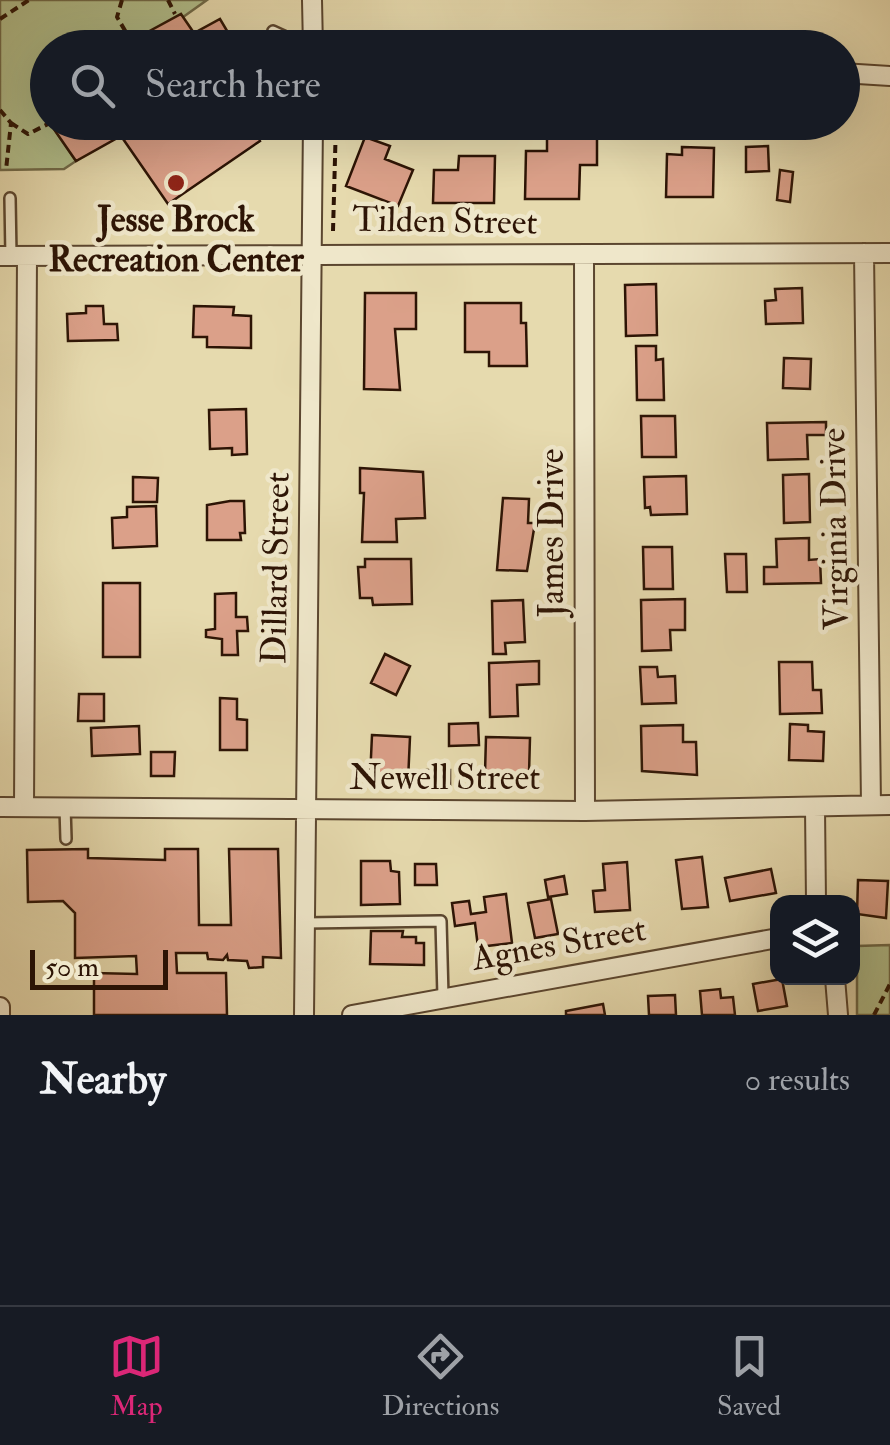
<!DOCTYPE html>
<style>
body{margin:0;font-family:"IM FELL Double Pica",serif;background:#242831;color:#f1f3f6}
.controls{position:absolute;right:30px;bottom:30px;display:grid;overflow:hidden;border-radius:20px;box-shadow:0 10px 40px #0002}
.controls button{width:90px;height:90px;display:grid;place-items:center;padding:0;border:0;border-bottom:2px solid #363941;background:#171b24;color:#f1f3f6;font:50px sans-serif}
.scale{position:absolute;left:30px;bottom:25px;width:138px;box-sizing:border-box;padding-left:10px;border:5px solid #2d1405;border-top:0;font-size:28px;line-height:35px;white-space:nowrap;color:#2d1405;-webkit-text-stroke:8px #efe7ca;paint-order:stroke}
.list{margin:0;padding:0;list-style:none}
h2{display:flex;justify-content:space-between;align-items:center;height:130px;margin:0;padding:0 40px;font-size:42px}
h2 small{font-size:32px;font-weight:400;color:#9ea1a6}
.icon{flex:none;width:55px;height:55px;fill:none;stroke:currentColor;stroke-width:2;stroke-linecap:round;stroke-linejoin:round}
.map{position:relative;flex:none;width:890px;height:1015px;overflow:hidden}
.search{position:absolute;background:#171b24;box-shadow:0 10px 40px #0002;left:30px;right:30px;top:30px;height:110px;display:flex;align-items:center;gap:25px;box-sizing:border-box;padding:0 35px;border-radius:55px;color:#9ea1a6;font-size:38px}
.sheet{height:290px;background:#171b24}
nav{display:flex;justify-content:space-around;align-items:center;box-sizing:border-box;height:140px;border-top:2px solid #363941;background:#171b24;font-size:28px;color:#9ea1a6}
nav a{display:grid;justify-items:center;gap:5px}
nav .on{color:#db2777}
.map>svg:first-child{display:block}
</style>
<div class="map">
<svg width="890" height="1015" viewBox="0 0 890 1015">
<rect width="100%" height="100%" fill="#e6daae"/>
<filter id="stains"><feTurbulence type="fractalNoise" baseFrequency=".002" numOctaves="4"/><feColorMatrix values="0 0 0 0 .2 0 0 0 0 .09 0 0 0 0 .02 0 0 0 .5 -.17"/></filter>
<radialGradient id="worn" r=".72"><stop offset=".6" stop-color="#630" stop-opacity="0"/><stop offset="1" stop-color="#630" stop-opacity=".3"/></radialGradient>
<!-- green -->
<path fill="#b2c08d" stroke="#706a49" stroke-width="2.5" d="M0,0H207L141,47L48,48L45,116L76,161L64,169L0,170Z
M890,945V1015H857V946Z"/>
<!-- building -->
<path fill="#dba089" stroke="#2d1405" stroke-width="2.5" d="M181,14L194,33L220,19L236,46L243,40L247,48H155L146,33Z
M49,122H250L260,141L168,204L121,136L76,161Z
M365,137L390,146L385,159L413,170L398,206L346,186Z
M547,137L597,138V165H580L579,199H525L526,151H547Z
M768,146L769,171L746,172V147Z
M682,147L714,148L713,197H666L667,154L682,155Z
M459,156H495L494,203H433L434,170H458Z
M780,170L793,172L790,202L777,200Z
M656,284L657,335L626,336L625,285Z
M802,288L803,323L766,324L765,301L776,300L775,289Z
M365,293H416V329H395L400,390L364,389Z
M465,303H521V323H526L527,366H489V352H465Z
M86,306H103L104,324H117L118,340L68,341L67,314L86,313Z
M194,306L234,307L233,315L251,316V348L207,347V337H193Z
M636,346H656V360L663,359L664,400H637Z
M784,358L811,359L810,389L783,388Z
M246,409L247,454L232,455V448L210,449L209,410Z
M641,416H675L676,457H642Z
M826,422V435H807L808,459L768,460L767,423Z
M360,468L423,472L425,518L396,519L397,542H362L364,493H360Z
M809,474L810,522L784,523L783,475Z
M686,476L687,514L651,515L650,507L645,508L644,477Z
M133,477L158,478L157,502H133Z
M503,498L529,499L528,523H535L527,571L497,570Z
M230,501H244L245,533H240L241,540H207V505Z
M156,506L157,546L113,548L112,518L127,517V507Z
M809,538V560L820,559L821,583L764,584V567H777L776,539Z
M643,547H672L673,589H644Z
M725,554H746L747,592H727Z
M365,559H411L412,604L373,605L372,598H360L358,567H365Z
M103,583H140V657H103Z
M236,593V617H247L248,631H237L238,655H222V639L206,637V630L215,629V594Z
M685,599V630H670L671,650L642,651L641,600Z
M523,600L525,642L505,643L506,654H493L492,601Z
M385,654L410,666L396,695L371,683Z
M539,661V684L517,685L518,716L490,717L489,663Z
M779,662H812L813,690H821L822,713L780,714Z
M640,667H657L658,677L675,676L676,703L642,704Z
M79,694H104V721H78Z
M220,698L237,699V719L247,720V750H220Z
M478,723L479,745L449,746V724Z
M790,724L808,725V731L824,732L823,761L789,760Z
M683,725V742H696L697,775L642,771L641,726Z
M139,726L140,754L92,756L91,728Z
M372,735L410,737L408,781L370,779Z
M486,737L530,738L529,774L485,773Z
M151,752H175L174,776H151Z
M427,770H450V788H427Z
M88,849V858L165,860V849H198L199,925H231L229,849H278L281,958L263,957V967L249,968L247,961L228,960L227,955L223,960L208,959L207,953H176L177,973H226L227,1015H94V973L137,974L136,956L75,958V913L63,901L28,902L27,850Z
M702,857L708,907L682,909L676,860Z
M361,861H390L391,871L399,872L400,904L361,905Z
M627,862L630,910L595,912L593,891L605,890L603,864Z
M415,864H436L437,885H415Z
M771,869L776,893L730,901L725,878Z
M564,876L567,894L548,897L545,880Z
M858,880L888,881L886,918L857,914Z
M506,894L512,943L478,947L475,923L455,926L452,903L469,901L471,914L486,912L484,897Z
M551,899L558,934L535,938L528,903Z
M371,931H403L402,937H416V943H424V965L370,964Z
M782,979L787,1006L758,1011L753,984Z
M720,989L721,998L733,997L735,1015H702L700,991Z
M675,995L676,1015H649L648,996Z
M603,1004L605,1015H566V1011Z"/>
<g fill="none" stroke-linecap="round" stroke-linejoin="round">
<!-- lane casing -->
<g stroke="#5b462f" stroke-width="14">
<path id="lane" d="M273,31L310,48
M10,198L11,256
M65,807L66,839
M305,923L441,921L443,997"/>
</g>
<!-- street casing -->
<g stroke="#5b462f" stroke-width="22">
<path id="street" d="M312,0L313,48
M842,73L890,76
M864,253L871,805
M584,255L585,811
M0,256L890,253
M0,807L585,811L890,805
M24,807L27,256
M815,808L816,902
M835,978L838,1015
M0,1007V1015
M304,1015L313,122
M352,1015L778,938"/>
</g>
<!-- path -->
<path stroke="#2d1405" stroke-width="4" stroke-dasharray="8 5" stroke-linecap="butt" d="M122,0L117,17L130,39
M168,0L175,14
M0,19L29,0
M0,110L11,123L6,170
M11,123L28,134L50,123
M333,231L336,122
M874,1015L890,984"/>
<!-- lane -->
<use href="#lane" stroke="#efe7ca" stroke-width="9"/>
<!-- street -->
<use href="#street" stroke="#efe7ca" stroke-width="18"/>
</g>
<!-- markers -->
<circle fill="#8f2418" stroke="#efe7ca" stroke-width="4" cx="176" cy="183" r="10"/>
<g text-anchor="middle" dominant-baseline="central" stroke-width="9" stroke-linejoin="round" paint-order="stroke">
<!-- poi labels -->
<g font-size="35" font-weight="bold" fill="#2d1405" stroke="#efe7ca">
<text x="176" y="220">Jesse Brock<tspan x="176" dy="40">Recreation Center</tspan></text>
</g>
<!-- street labels -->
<g font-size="35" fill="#2d1405" stroke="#efe7ca">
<text transform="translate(445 221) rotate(1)">Tilden Street</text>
<text transform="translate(835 529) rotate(-91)">Virginia Drive</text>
<text transform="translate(552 533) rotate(-90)">James Drive</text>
<text transform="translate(276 568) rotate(-89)">Dillard Street</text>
<text x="445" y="778">Newell Street</text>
<text transform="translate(559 944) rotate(-10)">Agnes Street</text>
</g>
</g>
<rect width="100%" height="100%" filter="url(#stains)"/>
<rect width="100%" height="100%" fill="url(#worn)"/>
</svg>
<div class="controls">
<button><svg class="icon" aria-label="layers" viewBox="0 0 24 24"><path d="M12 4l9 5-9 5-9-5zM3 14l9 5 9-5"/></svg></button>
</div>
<div class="scale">50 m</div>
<div class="search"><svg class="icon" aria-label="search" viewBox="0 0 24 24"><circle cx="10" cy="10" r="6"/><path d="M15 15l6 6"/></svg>Search here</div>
</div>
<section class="sheet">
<h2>Nearby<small>0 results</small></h2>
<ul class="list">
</ul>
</section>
<nav>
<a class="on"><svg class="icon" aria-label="map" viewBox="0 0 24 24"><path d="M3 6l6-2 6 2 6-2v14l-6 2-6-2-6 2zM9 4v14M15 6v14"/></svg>Map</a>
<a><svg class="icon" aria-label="directions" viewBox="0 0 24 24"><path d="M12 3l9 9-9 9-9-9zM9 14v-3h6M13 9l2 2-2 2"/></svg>Directions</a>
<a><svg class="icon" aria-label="saved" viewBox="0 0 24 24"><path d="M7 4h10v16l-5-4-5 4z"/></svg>Saved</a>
</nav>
